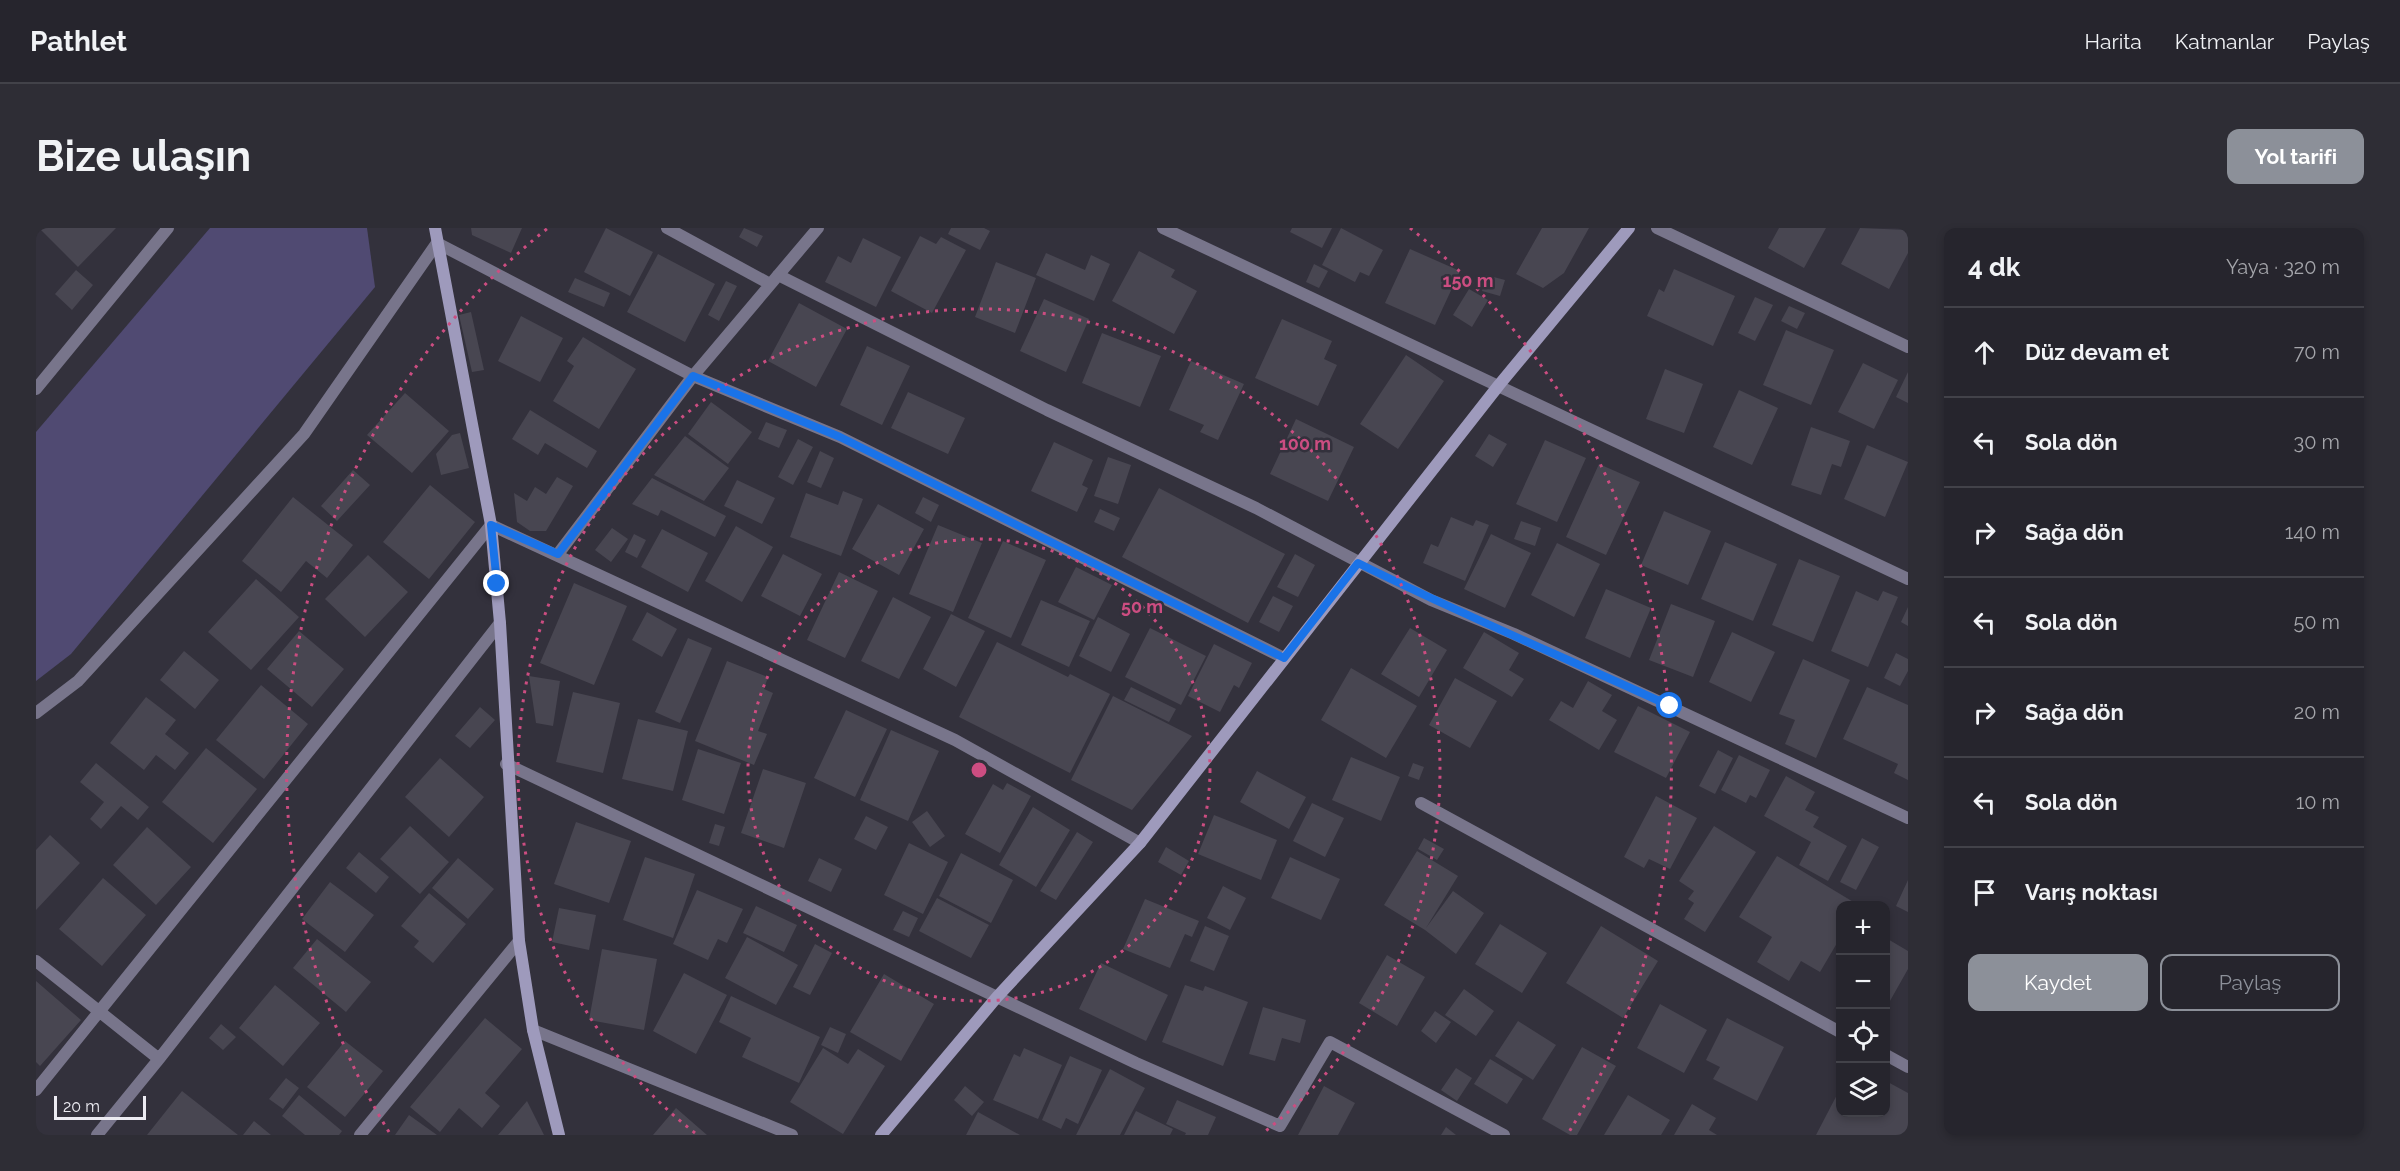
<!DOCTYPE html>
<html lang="tr">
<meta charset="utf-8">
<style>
body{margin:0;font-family:Raleway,sans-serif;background:#2e2d35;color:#f1f3f6}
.controls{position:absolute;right:18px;bottom:18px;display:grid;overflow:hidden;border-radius:12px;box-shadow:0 3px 9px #0003}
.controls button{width:54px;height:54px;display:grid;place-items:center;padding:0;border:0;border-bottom:2px solid #424249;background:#26252d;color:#f1f3f6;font:30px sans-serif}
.scale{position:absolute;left:18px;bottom:15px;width:92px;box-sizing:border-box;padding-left:6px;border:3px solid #ecebf2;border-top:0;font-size:16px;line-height:21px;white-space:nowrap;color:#ecebf2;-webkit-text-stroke:4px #33313c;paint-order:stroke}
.stop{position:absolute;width:18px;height:18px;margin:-14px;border:4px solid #1a73e8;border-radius:50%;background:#fff}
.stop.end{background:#1a73e8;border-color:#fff;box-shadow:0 2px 6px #0008}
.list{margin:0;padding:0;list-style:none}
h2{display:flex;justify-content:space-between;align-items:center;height:78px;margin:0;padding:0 24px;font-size:26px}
h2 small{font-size:20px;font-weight:400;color:#a4a5aa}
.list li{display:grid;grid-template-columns:39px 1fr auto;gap:18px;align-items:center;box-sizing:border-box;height:90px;padding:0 24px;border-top:2px solid #424249}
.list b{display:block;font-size:22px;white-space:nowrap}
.list em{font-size:20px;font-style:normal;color:#a4a5aa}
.actions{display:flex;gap:12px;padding:18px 24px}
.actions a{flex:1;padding:14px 0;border:2px solid #8c9099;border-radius:12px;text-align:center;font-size:21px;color:#8c9099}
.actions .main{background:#8c9099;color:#fff}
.icon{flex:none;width:33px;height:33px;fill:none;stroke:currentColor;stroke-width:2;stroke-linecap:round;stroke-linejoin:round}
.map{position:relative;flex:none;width:1872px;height:907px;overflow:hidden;border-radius:12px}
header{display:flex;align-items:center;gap:36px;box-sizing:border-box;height:84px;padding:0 30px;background:#26252d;border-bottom:2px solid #424249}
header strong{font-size:28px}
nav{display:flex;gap:33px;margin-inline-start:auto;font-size:21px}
.intro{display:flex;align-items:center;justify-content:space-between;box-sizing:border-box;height:144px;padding:0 36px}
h1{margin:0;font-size:42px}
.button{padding:15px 27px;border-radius:12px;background:#8c9099;color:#fff;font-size:21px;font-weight:700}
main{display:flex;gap:36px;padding:0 36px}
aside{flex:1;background:#26252d;border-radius:12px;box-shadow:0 3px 9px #0003}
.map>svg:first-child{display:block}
</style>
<header>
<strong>Pathlet</strong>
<nav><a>Harita</a><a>Katmanlar</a><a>Paylaş</a></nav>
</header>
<div class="intro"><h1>Bize ulaşın</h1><a class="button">Yol tarifi</a></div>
<main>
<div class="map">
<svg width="1872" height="907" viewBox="0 0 1872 907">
<rect width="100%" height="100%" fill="#33313c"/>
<!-- green -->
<path fill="#504a72" d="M174,0H331L339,59L35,426L0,453V204Z"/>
<!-- building -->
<path fill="#484651" d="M3,0H80L42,39Z
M435,0H486L475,25L436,7Z
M570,0L617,24L594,68L548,44Z
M708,0L727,8L721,19L703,9Z
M915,0H948L954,3L944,22L912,6Z
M1256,0H1296L1286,20L1254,4Z
M1305,0L1347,22L1333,48L1324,44L1319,54L1286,37Z
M1506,0H1553L1528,45L1507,60L1480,46Z
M1743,0H1790L1768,40L1732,20Z
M1824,0L1872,2V25L1853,61L1805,36Z
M884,8L900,16L905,9L930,22L896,85L855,63Z
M827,10L865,29L840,79L789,54L802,28L815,35Z
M1374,21L1424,43L1399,97L1349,75Z
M1103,23L1139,42L1135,49L1161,63L1138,106L1076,73Z
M1010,25L1049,42L1055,27L1074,36L1058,73L1000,47Z
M622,26L679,56L649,114L591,84Z
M960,34L1000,50L979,105L939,89Z
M1278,36L1292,43L1283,60L1270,54Z
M1638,41L1699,68L1677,118L1611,88L1623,61L1628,64Z
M40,42L57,57L36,82L19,66Z
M1450,47L1469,52L1464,68L1446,63Z
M539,50L574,65L568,79L532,64Z
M690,53L701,58L683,93L672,87Z
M1433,61L1452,72L1436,99L1417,87Z
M1719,69L1737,77L1719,113L1702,105Z
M1008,71L1053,91L1030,144L984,123Z
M763,75L811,101L780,159L732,133Z
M1753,78L1769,85L1761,101L1745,93Z
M435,84L448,142L436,144L423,87Z
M485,88L527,110L504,154L462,133Z
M1246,91L1296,113L1288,131L1301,137L1282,178L1219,150Z
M1750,102L1798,122L1775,177L1727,157Z
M1066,105L1125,128L1104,179L1046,155Z
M547,109L600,141L563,201L517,173L538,138L531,133Z
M831,118L874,138L846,197L804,177Z
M1370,127L1408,153L1362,221L1324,196Z
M1155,133L1208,156L1182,212L1164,204L1168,197L1133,182Z
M1827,135L1862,152L1838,201L1802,184Z
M1629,141L1667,156L1648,205L1610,191Z
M1872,144V175L1860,169Z
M1703,162L1742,180L1716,237L1677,219Z
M872,164L929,190L912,226L855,200Z
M369,165L413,203L376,245L331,207Z
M675,174L716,204L692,236L652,206Z
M494,182L561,223L551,240L509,215L502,227L476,211Z
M1260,191L1318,219L1292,273L1234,246Z
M730,194L751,202L743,220L722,211Z
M1775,199L1814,213L1805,239L1796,236L1785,267L1755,257Z
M424,205L433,240L405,247L400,226L416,207Z
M1453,206L1471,216L1457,239L1439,228Z
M649,208L693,240L668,273L618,247Z
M762,211L777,219L757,257L742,249Z
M1509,212L1550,230L1521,294L1480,276Z
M1018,214L1057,232L1046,257L1052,260L1041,284L995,263Z
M1831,217L1872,234L1849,289L1808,271Z
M784,223L798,230L785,260L771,254Z
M1072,229L1095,237L1082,276L1058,268Z
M1563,236L1604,254L1570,327L1530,309Z
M317,242L334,257L301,293L285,278Z
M521,249L537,258L510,303H494L481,294L478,265L491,273L499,259L510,266Z
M616,250L690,288L679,309L625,282L622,288L596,276Z
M701,252L739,270L726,296L688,278Z
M394,257L439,294L393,351L347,314Z
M1123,260L1249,326L1212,395L1086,329Z
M807,263L827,271L805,328L754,309L770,265L802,277Z
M257,269L317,317L291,350L270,333L245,364L206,333Z
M887,269L903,277L895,294L879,285Z
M842,276L888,301L863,347L816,321Z
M1064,281L1084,290L1078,303L1058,294Z
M1628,283L1675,303L1652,357L1605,337Z
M1415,289L1437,298L1440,292L1453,297L1429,353L1387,335L1395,316L1402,319Z
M1485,293L1505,300L1499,318L1478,311Z
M902,297L946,315L917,384L873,366Z
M700,298L737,319L706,374L669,353Z
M576,300L592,311L575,334L559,322Z
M626,301L672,325L652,364L605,339Z
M598,306L610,312L601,330L589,324Z
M1455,306L1495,325L1469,380L1428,361Z
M967,313L1010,332L975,410L932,390Z
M1689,314L1741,336L1717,393L1665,371Z
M1521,315L1564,336L1538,389L1495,367Z
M747,326L786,346L764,388L725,368Z
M1259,326L1279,337L1262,369L1241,359Z
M332,327L372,364L329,409L289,371Z
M1763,331L1804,348L1777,414L1736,397Z
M1040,339L1076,357L1058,392L1022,374Z
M803,344L842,363L809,430L771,412Z
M220,351L263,389L215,442L172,404Z
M538,355L591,378L558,457L504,435Z
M1570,361L1615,380L1594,430L1549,410Z
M1820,363L1842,373L1847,363L1862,369L1832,439L1795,423Z
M1237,368L1257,378L1243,404L1223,394Z
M857,369L895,389L863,451L825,433Z
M1005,372L1054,393L1033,439L985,417Z
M1635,376L1679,393L1657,449L1613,432Z
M1872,379V398L1865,394Z
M611,384L641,401L626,429L596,412Z
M915,386L949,403L920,459L887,441Z
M1062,389L1094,406L1075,444L1043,428Z
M1114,400L1170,428L1145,477L1089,449Z
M1374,400L1411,422L1383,469L1345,446Z
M263,403L308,441L276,479L231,441Z
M1448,404L1483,425L1473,442L1488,451L1476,469L1427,440Z
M1696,404L1739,424L1715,474L1673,454Z
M652,410L676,420L644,495L619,484Z
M961,414L1032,449L1034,446L1074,466L1034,545L923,489Z
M1178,416L1216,435L1203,460L1198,457L1184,484L1152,468Z
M148,423L183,452L159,481L124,452Z
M1860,425L1872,431V443L1864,458L1848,450Z
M1767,431L1814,452L1780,530L1749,516L1759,492L1743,486Z
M691,433L732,449L728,461L737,465L722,503L731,506L718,537L659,513Z
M1315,440L1381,478L1350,530L1285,492Z
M493,448L524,453L517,498L500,495Z
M1419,450L1461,473L1434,520L1393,497Z
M1552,453L1576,467L1566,483L1581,492L1563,522L1513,492L1525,473L1537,480Z
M225,457L272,496L228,551L180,512Z
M1095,459L1140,481L1133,494L1088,472Z
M1831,459L1872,477V552L1858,545L1862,536L1807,511Z
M537,464L584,475L567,545L520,534Z
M1077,468L1156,508L1096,582L1035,552Z
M110,469L140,492L129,506L153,525L139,542L120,527L108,542L74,515Z
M1602,478L1654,504L1630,550L1578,524Z
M444,479L459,492L434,520L419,508Z
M810,482L851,501L819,569L778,550Z
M602,491L652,503L637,563L586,551Z
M855,502L903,523L872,593L824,572Z
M170,520L221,561L177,615L126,574Z
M662,521L705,535L688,586L646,572Z
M1682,522L1697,530L1679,566L1663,558Z
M1703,527L1734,542L1720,570L1714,567L1710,575L1685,562Z
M1315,529L1364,549L1345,593L1296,572Z
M404,530L448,569L413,609L369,569Z
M60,535L113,579L102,592L85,578L65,601L54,591L68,574L44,554Z
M1377,535L1388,539L1383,552L1372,548Z
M727,541L770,555L748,620L705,605Z
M1221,543L1270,569L1253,601L1204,574Z
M1750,548L1779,564L1769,582L1783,589L1777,599L1811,618L1792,653L1763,637L1775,614L1728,588Z
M971,555L995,568L964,625L929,606L957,556L967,562Z
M1620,568L1661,590L1634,641L1613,631L1608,640L1588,629Z
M1276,575L1308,590L1289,629L1257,613Z
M997,579L1034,602L1000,659L963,637Z
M891,583L909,608L894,619L876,594Z
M1178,587L1241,612L1225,652L1162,626Z
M830,588L852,599L840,622L818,611Z
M540,594L595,613L573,675L518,656Z
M679,596L689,599L683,618L673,615Z
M374,598L413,634L384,666L344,631Z
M1678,598L1720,624L1669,704L1648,691L1658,675L1652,671L1658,663L1643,653Z
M111,599L155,639L120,677L77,637Z
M1041,604L1057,614L1020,672L1004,663Z
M14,607L44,635L0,682V622Z
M1388,610L1408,621L1401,632L1382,621Z
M1826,610L1843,619L1820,662L1804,654Z
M873,615L912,634L887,686L848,667Z
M1130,619L1153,633L1145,647L1122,634Z
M1381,623L1422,648L1390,700L1417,663L1448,685L1420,726L1389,702L1348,677Z
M323,624L353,649L340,665L310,640Z
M925,625L977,652L955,695L903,668Z
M1741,628L1824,678H1804V710L1784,744L1765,733L1753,753L1721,734L1736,709L1703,689Z
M609,629L659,646L637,710L587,692Z
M1254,629L1304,651L1285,692L1235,670Z
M422,630L458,661L432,691L396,660Z
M783,630L806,641L795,664L772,653Z
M67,650L110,687L66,738L23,701Z
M1872,652V684L1860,678Z
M294,654L338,687L309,724L266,691Z
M1187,658L1210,670L1194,702L1171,690Z
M661,662L707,681L691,715L682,711L672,732L637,716Z
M393,665L430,696L397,735L378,719L383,713L365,698Z
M901,670L953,697L935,730L883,703Z
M1109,671L1163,693L1156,709L1149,706L1134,740L1087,721Z
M720,678L761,697L748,724L707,705Z
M523,680L560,687L553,722L516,714Z
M867,683L882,690L873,709L857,702Z
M1464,696L1511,725L1486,765L1439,736Z
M1169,698L1193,708L1178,743L1154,733Z
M1565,698L1622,733L1587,790L1530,755Z
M711,709L762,737L740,777L689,750Z
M1850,710L1872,723V741L1850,780Z
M281,711L335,754L310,784L257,740Z
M779,716L796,725L774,767L757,759Z
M566,721L621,731L608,802L553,792Z
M1351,727L1389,749L1361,798L1323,775Z
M1065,735L1132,767L1110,813L1043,781Z
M648,745L691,767L660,826L617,803Z
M848,746L898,776L865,833L814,804Z
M0,753L45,792L4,838L0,834Z
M239,757L284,795L247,838L203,800Z
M1149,757L1167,763L1169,758L1212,774L1187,838L1126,814Z
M1428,761L1458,783L1440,808L1409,787Z
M695,768L784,809L763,855L706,829L715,810L683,794Z
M1624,776L1671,802L1648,845L1601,820Z
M1227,779L1270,792L1264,815L1246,810L1239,833L1213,826Z
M1399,783L1415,794L1400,815L1385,803Z
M449,790L486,821L449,865L464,878L446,900L423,880L404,904L374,879Z
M1691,790L1748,819L1721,873L1677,851L1684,839L1670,832Z
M1482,793L1520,817L1497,852L1459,828Z
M185,796L200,809L187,822L173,810Z
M794,799L810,806L802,825L785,817Z
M309,813L347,843L309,889L271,859Z
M1546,819L1580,838L1541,907H1534L1506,891Z
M787,820L812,836L822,821L849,838L807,906L754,874Z
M988,820L1026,837L1002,891L957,872L978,826L984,829Z
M1034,828L1066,842L1042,896L1030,890L1025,901L1006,892Z
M1454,831L1487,851L1471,876L1438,856Z
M1420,840L1436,850L1421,873L1405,862Z
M1074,841L1109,860L1084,907H1040Z
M250,850L263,860L247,881L233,871Z
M1850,853L1872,865V907H1780L1804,861V884H1850Z
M929,858L948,874L936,888L918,872Z
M1288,858L1319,875L1302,907H1262Z
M146,863L202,907H111Z
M263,867L306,903L303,907H269L246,888Z
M1592,867L1634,892L1625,907H1568Z
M1141,872L1180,889L1172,907H1149L1150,905L1130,896Z
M491,873L508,907H462Z
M1656,876L1680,890L1673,902L1681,907H1638Z
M640,880L671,907H617Z
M1100,883L1137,901L1134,907H1088Z
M942,884L984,907H930Z
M373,887L401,907H359Z
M218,893L235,907H207Z
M1410,899L1420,907H1405Z"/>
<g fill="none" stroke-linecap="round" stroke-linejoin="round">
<!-- street -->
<path stroke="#78758b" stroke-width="12" d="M631,0L734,56
M1127,0L1872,351
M1621,0L1872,119
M742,47L1011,182L1220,280L1395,372L1478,406L1872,590
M0,161L132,0
M522,326L657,148L782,0
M0,485L42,453L268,206L401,15L657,148L804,209L1248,430
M470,536L1100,835L1244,898L1294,814L1468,907
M1385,575L1804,804
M0,733L123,831
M497,802L756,907
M1850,827L1872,839
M0,862L455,297L919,512L1104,615
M61,907L123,831L464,395
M324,907L483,713"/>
<!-- secondary -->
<path stroke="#9e9abc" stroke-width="12" d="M399,0L455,297L464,395L483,713L497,802L523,907
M845,907L961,769L1104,615L1463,157L1593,0"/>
</g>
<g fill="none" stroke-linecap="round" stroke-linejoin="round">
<!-- route -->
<path stroke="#1a73e8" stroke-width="8" d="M461,356L455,297L522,326L657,148L804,209L1248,430L1322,335C1424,386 1530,430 1634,478"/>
</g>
<!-- distance rings -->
<g fill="none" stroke="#cc4d81" stroke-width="3" stroke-dasharray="3 6">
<circle cx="943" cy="542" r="231"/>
<path d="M659 905A461 461 0 1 1 1227 905"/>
<path d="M353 904A692 692 0 0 1 512 0M1374 0A692 692 0 0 1 1533 904"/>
</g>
<circle cx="943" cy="542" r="9" fill="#cc4d81" stroke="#33313c" stroke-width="3"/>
<g font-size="18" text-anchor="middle" font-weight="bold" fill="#cc4d81" stroke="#33313c" stroke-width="5" stroke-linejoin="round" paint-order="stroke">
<text x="1432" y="59">150 m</text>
<text x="1269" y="222">100 m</text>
<text x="1106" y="385">50 m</text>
</g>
</svg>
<div class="controls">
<button>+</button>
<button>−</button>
<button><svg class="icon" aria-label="locate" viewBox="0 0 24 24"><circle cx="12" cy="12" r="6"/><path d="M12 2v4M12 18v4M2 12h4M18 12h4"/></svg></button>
<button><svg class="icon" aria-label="layers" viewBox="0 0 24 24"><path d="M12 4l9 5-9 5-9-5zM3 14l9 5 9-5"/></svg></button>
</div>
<div class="scale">20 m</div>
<div class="stop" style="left:1634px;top:478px"></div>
<div class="stop end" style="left:461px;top:356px"></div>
</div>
<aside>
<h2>4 dk<small>Yaya · 320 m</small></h2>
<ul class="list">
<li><svg class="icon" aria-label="ahead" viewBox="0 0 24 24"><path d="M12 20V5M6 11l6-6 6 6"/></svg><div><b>Düz devam et</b></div><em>70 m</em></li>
<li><svg class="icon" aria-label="left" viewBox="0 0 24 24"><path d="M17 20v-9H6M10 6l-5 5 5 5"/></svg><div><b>Sola dön</b></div><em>30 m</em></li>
<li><svg class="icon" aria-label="right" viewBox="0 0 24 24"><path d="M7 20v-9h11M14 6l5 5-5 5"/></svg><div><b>Sağa dön</b></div><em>140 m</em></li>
<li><svg class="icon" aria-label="left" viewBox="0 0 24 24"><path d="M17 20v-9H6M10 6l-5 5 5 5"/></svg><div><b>Sola dön</b></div><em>50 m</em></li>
<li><svg class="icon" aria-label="right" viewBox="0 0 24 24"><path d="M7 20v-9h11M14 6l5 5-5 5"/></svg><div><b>Sağa dön</b></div><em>20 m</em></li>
<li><svg class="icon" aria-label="left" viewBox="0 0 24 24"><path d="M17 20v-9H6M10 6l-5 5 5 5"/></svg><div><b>Sola dön</b></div><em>10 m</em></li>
<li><svg class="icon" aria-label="arrive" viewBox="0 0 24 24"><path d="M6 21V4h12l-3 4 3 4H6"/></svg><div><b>Varış noktası</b></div></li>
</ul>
<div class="actions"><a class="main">Kaydet</a><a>Paylaş</a></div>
</aside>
</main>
